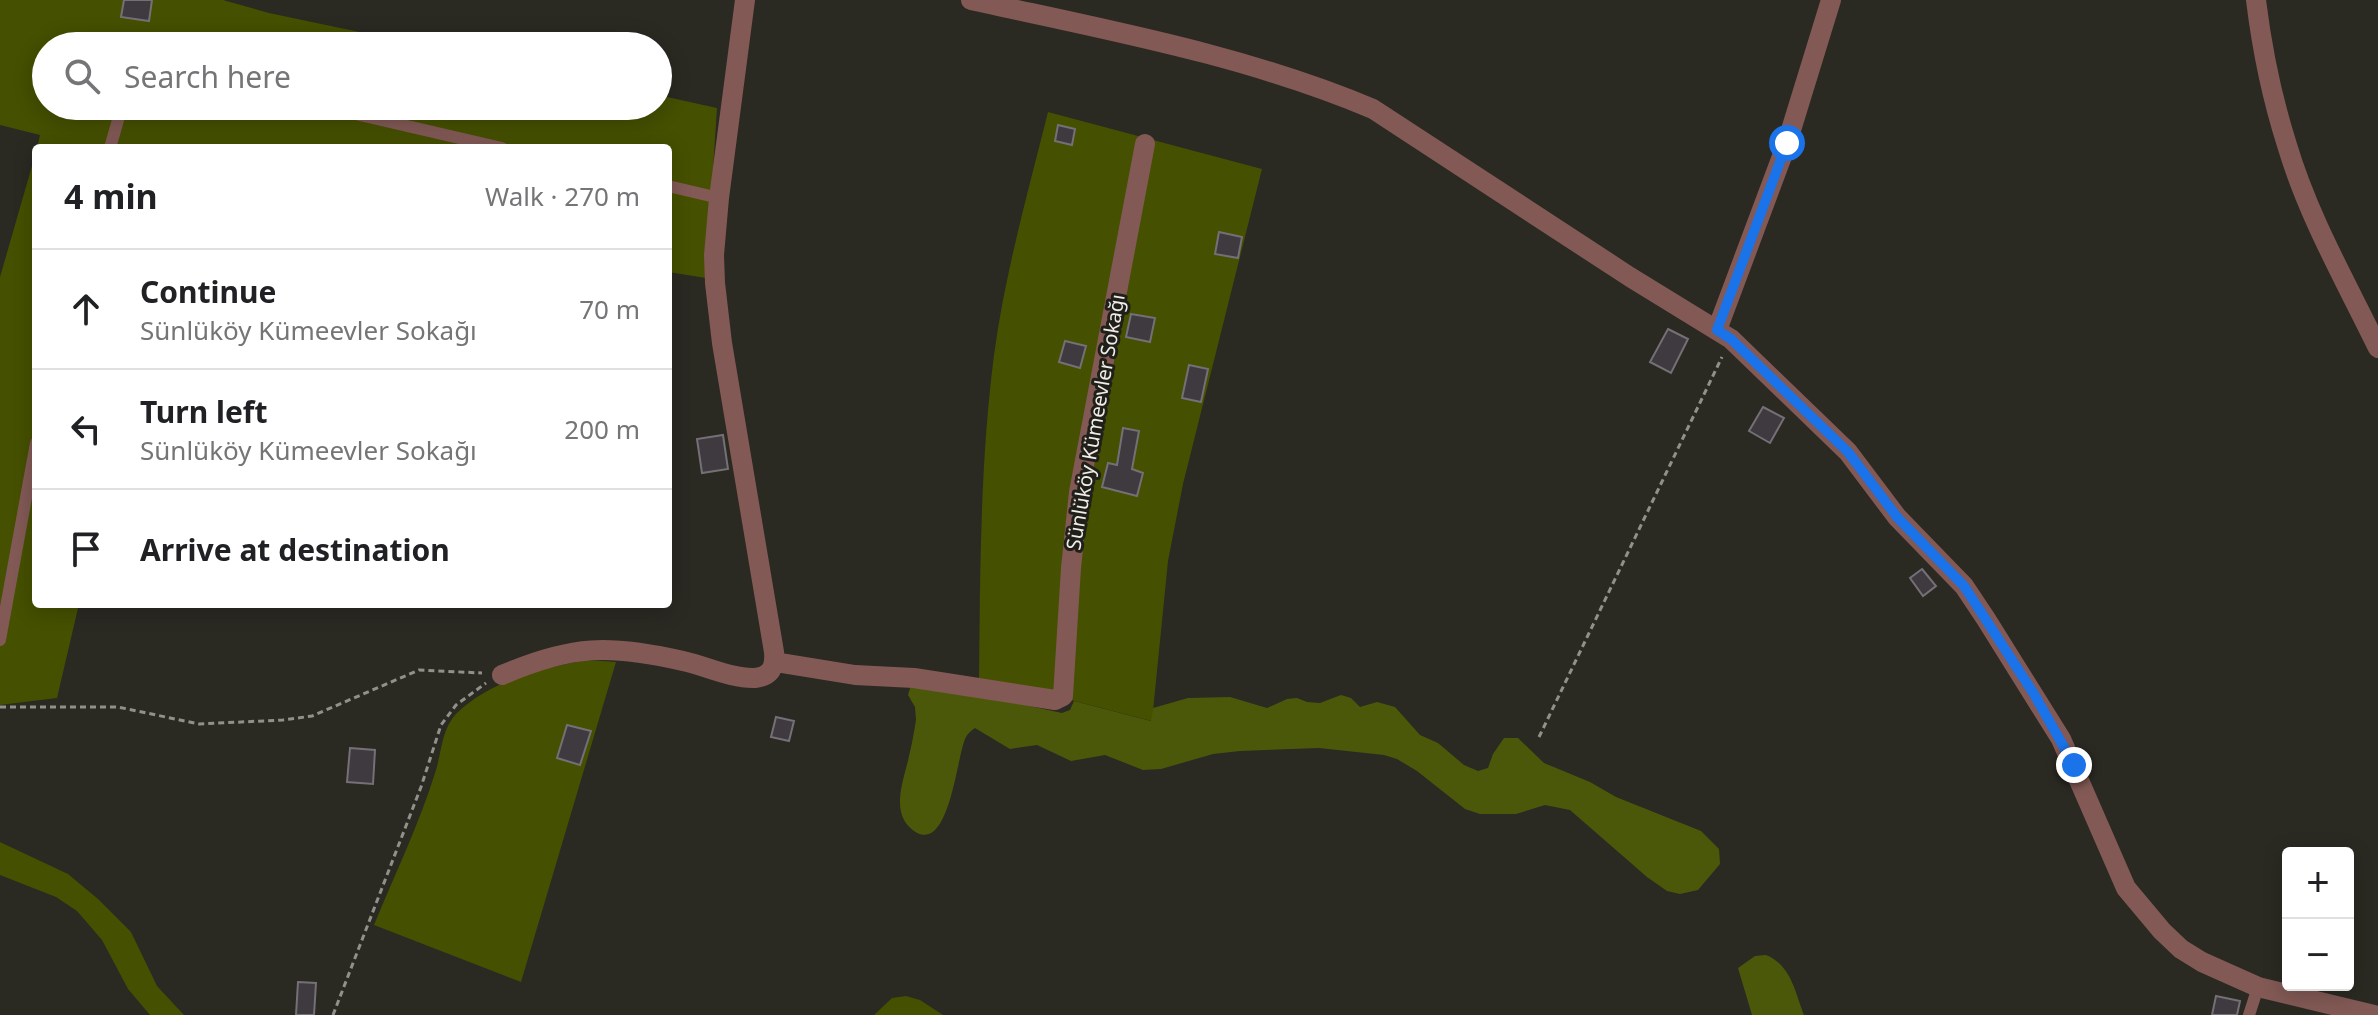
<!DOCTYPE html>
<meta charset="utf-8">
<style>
body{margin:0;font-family:"Noto Sans",sans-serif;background:#f6f6f6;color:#202124}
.controls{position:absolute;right:24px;bottom:24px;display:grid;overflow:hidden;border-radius:8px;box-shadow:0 4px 20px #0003}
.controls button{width:72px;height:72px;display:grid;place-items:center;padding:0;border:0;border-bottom:2px solid #e0e0e0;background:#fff;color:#202124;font:40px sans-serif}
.stop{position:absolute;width:24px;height:24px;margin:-18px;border:6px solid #1a73e8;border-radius:50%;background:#fff}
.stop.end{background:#1a73e8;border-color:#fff;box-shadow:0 2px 8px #0008}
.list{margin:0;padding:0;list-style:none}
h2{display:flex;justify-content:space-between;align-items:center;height:104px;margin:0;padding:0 32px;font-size:34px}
h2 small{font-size:26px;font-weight:400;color:#757577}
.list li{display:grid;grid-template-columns:52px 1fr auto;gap:24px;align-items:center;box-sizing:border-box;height:120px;padding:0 32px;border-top:2px solid #e0e0e0}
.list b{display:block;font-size:30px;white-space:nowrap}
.list p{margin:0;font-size:26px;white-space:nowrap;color:#757577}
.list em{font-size:26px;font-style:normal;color:#757577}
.icon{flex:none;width:44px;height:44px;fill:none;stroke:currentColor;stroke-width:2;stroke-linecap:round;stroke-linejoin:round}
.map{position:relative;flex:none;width:2378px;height:1015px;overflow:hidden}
.search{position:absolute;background:#fff;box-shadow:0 4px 20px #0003;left:32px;top:32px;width:640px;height:88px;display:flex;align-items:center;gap:20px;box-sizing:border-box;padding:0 28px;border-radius:44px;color:#757577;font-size:30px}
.panel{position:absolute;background:#fff;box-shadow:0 4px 20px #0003;left:32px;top:144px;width:640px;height:464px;border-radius:8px}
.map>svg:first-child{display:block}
</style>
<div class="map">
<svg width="2378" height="1015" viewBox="0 0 2378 1015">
<rect width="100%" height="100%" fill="#2a2922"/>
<!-- green -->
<path fill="#455000" d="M0,0H223L269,13L426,46H46V106H658V95L717,108L706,278L668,272V148H37L40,135L0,125Z
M1048,112L1262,169L1183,484L1168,561L1152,721L1055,696L979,683C980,574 980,464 994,355C1005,273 1028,192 1048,112Z
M36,152V604H79L57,698L0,705V277Z
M587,660L616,662L521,982L374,925C395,874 420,822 436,770C442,750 442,728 457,713C491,680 543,668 587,660Z
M0,842L68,874L98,899L131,932L157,986L184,1015H150L128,989L102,940L77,911L56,897L0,875Z
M906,996L920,1000L943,1015H874L892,998Z"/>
<!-- forest -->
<path fill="#4c5809" d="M911,685L966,692L1062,713L1070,710L1074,701L1151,721L1153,708L1188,698L1230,697L1267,708L1287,699L1297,698L1307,702L1320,703L1341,695L1351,698L1360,707L1377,702L1395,707L1420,735L1438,743L1464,765L1478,771L1488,768L1493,754L1504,738H1518L1544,763L1590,782L1616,797L1701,831L1719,849L1720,864L1698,890L1680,894L1667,891L1647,877L1570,810L1545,805L1516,814H1480L1465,809L1417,771L1397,759L1384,755L1319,748L1240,751L1213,754L1161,769L1143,770L1105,755L1071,761L1037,745L1010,749L975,728C971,731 968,733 966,737C957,752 950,856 914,831C889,813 904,780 909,756C912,744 914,732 916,720L915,707L908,695Z
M1766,955C1791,965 1795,992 1804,1015H1752L1738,968L1755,956Z"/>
<!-- building -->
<path fill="#3e3a40" stroke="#756f76" stroke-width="2" d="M124,0H152L149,21L121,17Z
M1058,125L1075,129L1072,145L1055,141Z
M1219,232L1242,237L1238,258L1215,254Z
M1131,314L1155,318L1150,342L1126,337Z
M1668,329L1688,339L1671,373L1650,362Z
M1065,341L1086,346L1080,368L1059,362Z
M1189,365L1208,369L1201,402L1182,398Z
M1763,407L1784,418L1770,443L1749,431Z
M1123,428L1139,431L1132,469L1143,473L1137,496L1102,487L1108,463L1117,465Z
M723,435L728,469L702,473L697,439Z
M1922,569L1936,586L1923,596L1910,578Z
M776,717L794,721L789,741L771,737Z
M567,725L591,731L580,765L557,758Z
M350,748L375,750L373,784L347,782Z
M298,982L316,983L314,1015H296Z
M2216,996L2240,1001L2237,1015H2212Z"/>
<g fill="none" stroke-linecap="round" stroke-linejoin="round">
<!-- path -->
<path stroke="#91908a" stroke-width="3" stroke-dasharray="6 4" stroke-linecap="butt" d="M0,707H118L199,724L283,720L312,716L419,670L482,673
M1539,737L1722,357
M333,1015L421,787L441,725L456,705L486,683"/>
<!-- lane -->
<path stroke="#825955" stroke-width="12" d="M321,106L502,148
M110,148L122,106
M668,186L719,198
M0,640L36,443
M2249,1015L2258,987"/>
<!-- street -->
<path stroke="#825955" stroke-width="20" d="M971,0C1107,30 1245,55 1373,109L1630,277L1731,339L1848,452L1897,517L1964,586L1986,619L2061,739L2126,888L2162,931L2181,949L2202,962L2258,987L2374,1015
M2256,0C2262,49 2272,98 2287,145C2308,216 2346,282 2378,348
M1717,330L1787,143L1831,0
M775,662L855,675L914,678L1055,700L1063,696L1071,568L1079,492L1145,144
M502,675C572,645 609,644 683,661C706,666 732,679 755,678C772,676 775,666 774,652L722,343L715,283L714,255L719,198L745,0"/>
</g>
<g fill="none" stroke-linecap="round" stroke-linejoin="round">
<!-- route -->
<path stroke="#1a73e8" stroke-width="10" d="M1787,143L1717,330L1731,339L1848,452L1897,517L1964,586L2034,694L2074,765"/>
</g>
<g text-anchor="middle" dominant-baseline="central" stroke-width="6" stroke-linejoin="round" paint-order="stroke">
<!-- street labels -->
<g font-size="20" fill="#eeede8" stroke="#201f19">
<text transform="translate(1095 422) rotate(-80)">Sünlüköy Kümeevler Sokağı</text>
</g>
</g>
</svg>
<div class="controls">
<button>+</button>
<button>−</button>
</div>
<div class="stop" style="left:1787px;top:143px"></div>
<div class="stop end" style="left:2074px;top:765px"></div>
<div class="search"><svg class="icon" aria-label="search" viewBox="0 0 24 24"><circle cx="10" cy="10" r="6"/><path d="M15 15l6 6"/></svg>Search here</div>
<section class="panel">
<h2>4 min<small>Walk · 270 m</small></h2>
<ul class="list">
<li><svg class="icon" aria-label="ahead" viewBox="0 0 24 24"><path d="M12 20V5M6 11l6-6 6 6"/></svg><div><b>Continue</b><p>Sünlüköy Kümeevler Sokağı</p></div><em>70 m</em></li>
<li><svg class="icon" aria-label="left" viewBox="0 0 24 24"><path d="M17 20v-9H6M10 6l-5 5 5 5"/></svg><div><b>Turn left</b><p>Sünlüköy Kümeevler Sokağı</p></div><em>200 m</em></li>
<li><svg class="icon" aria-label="arrive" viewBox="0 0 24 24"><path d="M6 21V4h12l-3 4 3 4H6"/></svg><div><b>Arrive at destination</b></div></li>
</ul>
</section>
</div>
